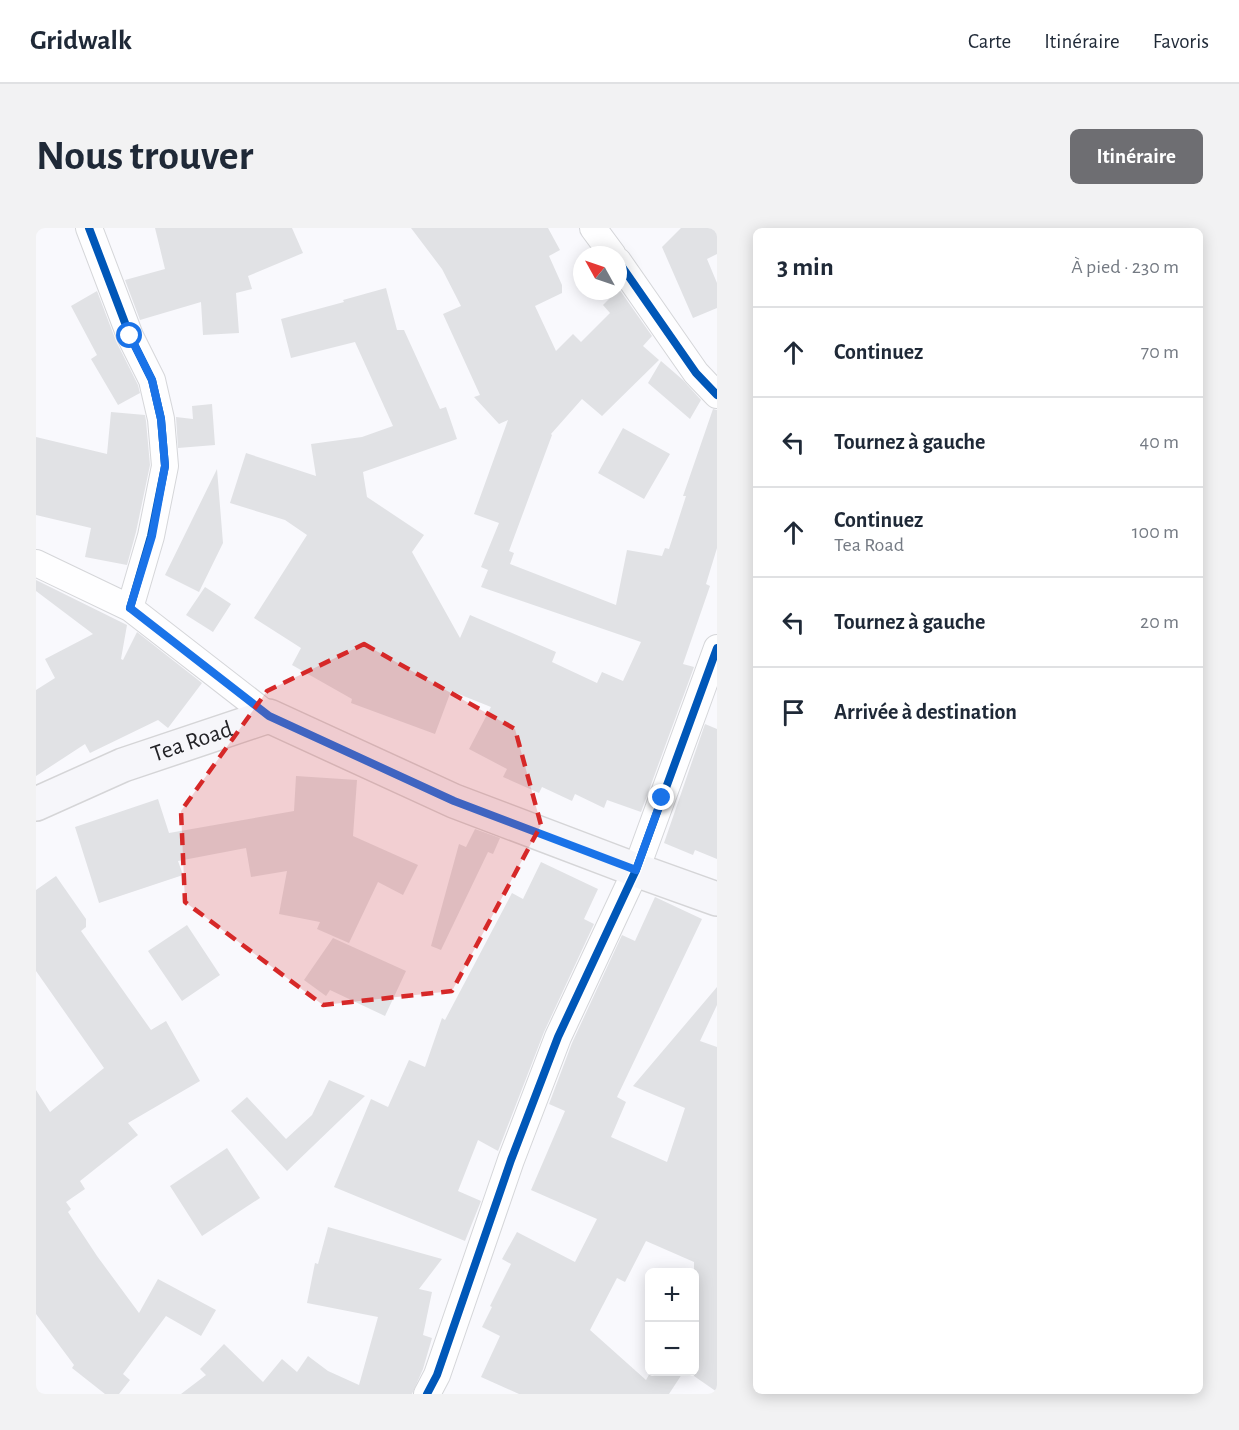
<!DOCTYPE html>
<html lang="fr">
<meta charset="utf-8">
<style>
body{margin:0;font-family:"Alegreya Sans",sans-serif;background:#f2f2f3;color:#1f2937}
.controls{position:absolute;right:18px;bottom:18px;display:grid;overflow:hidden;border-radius:9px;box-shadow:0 3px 15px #0003}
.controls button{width:54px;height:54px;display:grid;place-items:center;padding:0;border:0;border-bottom:2px solid #e0e1e3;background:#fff;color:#1f2937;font:30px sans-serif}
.compass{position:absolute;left:537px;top:18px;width:54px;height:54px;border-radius:50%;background:#fff;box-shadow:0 3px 15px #0003;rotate:310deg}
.stop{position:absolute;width:18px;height:18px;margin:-14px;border:4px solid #1a73e8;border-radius:50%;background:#fff}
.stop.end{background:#1a73e8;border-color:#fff;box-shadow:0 2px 6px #0008}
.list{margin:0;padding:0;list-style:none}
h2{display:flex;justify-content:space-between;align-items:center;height:78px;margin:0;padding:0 24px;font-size:26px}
h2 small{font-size:20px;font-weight:400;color:#747a83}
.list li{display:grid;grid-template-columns:39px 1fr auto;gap:18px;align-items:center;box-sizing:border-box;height:90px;padding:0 24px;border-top:2px solid #e0e1e3}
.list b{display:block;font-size:22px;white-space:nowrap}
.list p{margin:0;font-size:20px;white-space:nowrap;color:#747a83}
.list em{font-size:20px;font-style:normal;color:#747a83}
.icon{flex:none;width:33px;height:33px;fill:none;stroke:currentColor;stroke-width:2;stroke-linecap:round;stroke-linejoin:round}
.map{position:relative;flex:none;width:681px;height:1166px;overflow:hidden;border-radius:9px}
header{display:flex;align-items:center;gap:36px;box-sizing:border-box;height:84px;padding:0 30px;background:#fff;border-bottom:2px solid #e0e1e3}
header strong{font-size:28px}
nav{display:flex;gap:33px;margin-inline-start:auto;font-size:21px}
.intro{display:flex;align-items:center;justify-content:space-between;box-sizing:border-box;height:144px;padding:0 36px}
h1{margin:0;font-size:42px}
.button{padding:15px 27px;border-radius:9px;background:#6e6e72;color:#fff;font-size:21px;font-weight:700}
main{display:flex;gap:36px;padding:0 36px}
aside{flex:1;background:#fff;border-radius:9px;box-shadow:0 3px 15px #0003}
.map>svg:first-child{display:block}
</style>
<header>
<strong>Gridwalk</strong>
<nav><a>Carte</a><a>Itinéraire</a><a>Favoris</a></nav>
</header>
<div class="intro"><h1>Nous trouver</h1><a class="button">Itinéraire</a></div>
<main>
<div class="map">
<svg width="681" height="1166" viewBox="0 0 681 1166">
<rect width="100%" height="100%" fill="#f9f9fd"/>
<!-- building -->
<path fill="#e1e2e5" d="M119,0H256L267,25L212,48L216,61L200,65L203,105L167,107L165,74L104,92L89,52L129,41Z
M375,0H512L524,22L513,28L526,57V65L499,78L520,123L537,106L545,114L574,85L567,77L583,61L616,108L607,118L623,132L566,188L546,171L515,206L516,207L473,323L478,325L474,336L580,377L591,322L626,328L629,320L633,321L650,268H647L677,181L681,182V320L670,356L674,358L647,436L658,439L605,584L571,572L568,580L539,566L536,573L506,559L503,565L467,549L471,541L433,521L455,479L415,463L399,506L315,475L316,471L256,437L265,420L218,390L271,307L249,292L194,275L210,225L280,248L275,216L326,209L357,198L319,114L255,130L245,91L308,74L307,72L350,60L361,102H368L404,181L410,179L421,211L327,244L331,269L388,307L376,324L424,410L434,387L520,424L516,434L561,455L566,444L587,453L605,414L445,359L452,342L445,339L463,295L438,286L472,192L463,196L438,169L444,167L407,86L425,78L406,41Z
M645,0H681V26L671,31L681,55V80L657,90L626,19Z
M61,63L80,113L102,157L104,165L82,177L55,131L61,127L35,78Z
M625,133L647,152L665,172L654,191L612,155Z
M176,176L179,217L142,220L140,189L157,191L156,178Z
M75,184L109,187L110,193L114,237L100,304L91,337L49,329L55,300L0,287V209L71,226Z
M587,200L634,226L608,271L562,245Z
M181,241L187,315L163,364L129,347Z
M0,352L91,397L85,431L87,432L101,404L166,455L132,500L122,492L54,525L49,516L0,548V462L19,450L9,431L57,406L0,363Z
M169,359L195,376L177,404L150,387Z
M669,496L681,501V631L659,622L657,627L628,615Z
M260,548L321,552L317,608L382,637L367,667L342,654L313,715L281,701L284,694L243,686L251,643L215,649L210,620L142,633L147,647L63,675L39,599L122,571L133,605L258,583Z
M439,601L464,610L457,626L452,624L405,722L395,718L423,616L430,619Z
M505,634L562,661L548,691L558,696L508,804L462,923L442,912L422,963L445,973L429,1013L298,959L335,871L352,879L373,832L389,839L406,790L409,792L476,665L487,671Z
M20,648L50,691V699L45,703L115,802L130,793L164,853L92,895L102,907L44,953L49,961L30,974L35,981L32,984L61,1028L103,1085L122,1051L180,1082L165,1108L130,1088L87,1146L94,1152L83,1166H69L36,1140L38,1137L0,1086V862L14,884L68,840L0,743V662Z
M619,669L666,691L581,869L590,874L575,909L631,934L649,880L597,858L681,759V777L664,813L681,819V1164L658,1148V1034L610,1013L589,1054L581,1050L554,1102L610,1152L615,1143H648L633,1166H483L445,1149L464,1108L446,1099L456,1079L454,1078L475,1036L466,1031L481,1004L539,1034L561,991L495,962L529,883L513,876L536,815L586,707L599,713Z
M151,697L184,747L146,773L112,723Z
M297,710L370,743L349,788L294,762L290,768L268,752Z
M293,852L329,868L251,943L195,883L211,869L250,911L276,887Z
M191,920L224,970L166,1008L134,958Z
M292,999L406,1031L383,1061L396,1064L387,1107L396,1110L387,1141L376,1166H145L170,1147L164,1141L188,1116L227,1154L246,1131L261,1144L272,1128L292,1143L323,1157L342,1089L271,1075L279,1035L282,1036Z"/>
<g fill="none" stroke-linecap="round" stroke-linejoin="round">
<!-- street casing -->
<g stroke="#d5d6d9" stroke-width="28">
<path id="street" d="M53,0L94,108L116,152L125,191L129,238L115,308L94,380
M557,0L577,27
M582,33L660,145L681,167
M0,335L94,380L233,488
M391,1166L401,1147L475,932L522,809L600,642L681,420"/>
</g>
<!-- primary casing -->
<g stroke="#d5d5d7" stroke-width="36">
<g id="primary">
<path id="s1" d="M0,576L87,537L233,488L418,573L600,642L681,671"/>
</g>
</g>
<!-- street -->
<use href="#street" stroke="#fefeff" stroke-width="26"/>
<!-- primary -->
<use href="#primary" stroke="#f6f6fa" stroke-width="33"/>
<!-- cycleway casing -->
<g stroke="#fff" stroke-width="11">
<path id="cycleway" d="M53,0L94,108L116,152L125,191L129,238L115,308L94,380
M582,33L660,145L681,167
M391,1166L401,1147L475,932L522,809L600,642L681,420"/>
</g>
<!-- cycleway -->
<use href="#cycleway" stroke="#0057b8" stroke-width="8"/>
</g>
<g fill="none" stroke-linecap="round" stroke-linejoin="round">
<!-- route -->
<path stroke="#1a73e8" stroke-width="8" d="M94,108L116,152L125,191L129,238L116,308L94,380L233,488L418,573L600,642L626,570"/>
</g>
<!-- marked area -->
<path fill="#d62828" fill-opacity="0.2" stroke="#d62828" stroke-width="4.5" stroke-dasharray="12 8" stroke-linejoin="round" d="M328,416L479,501L505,597L416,763L287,777L149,674L145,583L231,463Z"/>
<g text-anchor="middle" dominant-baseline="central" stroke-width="6" stroke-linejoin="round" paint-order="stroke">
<!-- street labels -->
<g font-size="24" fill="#232327" stroke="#fff">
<text stroke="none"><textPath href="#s1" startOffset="168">Tea Road</textPath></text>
</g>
</g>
</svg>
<div class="controls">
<button>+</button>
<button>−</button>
</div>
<svg class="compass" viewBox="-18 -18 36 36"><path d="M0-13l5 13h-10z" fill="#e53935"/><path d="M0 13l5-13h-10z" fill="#747a83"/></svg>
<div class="stop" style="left:94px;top:108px"></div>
<div class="stop end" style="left:626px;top:570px"></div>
</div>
<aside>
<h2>3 min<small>À pied · 230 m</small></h2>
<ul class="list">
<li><svg class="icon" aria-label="ahead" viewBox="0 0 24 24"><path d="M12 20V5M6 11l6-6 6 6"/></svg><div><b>Continuez</b></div><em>70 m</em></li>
<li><svg class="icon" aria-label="left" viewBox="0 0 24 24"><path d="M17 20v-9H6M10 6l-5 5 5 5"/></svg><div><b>Tournez à gauche</b></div><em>40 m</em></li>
<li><svg class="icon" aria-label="ahead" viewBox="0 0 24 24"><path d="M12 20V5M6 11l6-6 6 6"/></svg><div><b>Continuez</b><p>Tea Road</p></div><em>100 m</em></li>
<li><svg class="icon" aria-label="left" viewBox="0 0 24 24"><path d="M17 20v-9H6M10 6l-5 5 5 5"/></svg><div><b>Tournez à gauche</b></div><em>20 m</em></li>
<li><svg class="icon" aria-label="arrive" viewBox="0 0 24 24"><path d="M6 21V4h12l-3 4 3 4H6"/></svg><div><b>Arrivée à destination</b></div></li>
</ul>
</aside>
</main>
